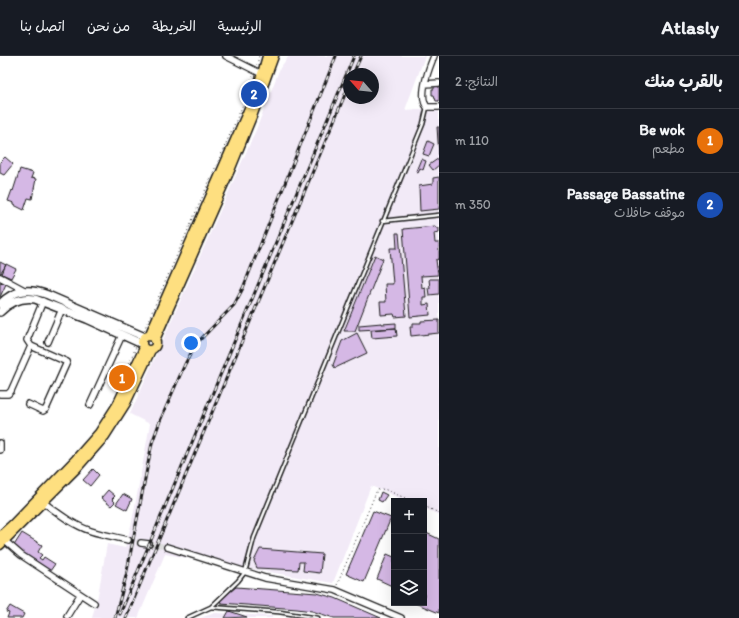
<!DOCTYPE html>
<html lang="ar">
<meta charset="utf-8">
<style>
body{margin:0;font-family:Itim,"Playpen Sans Arabic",sans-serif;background:#20242c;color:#f1f3f6;direction:rtl}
.controls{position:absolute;right:12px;bottom:12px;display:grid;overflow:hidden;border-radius:0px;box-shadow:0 4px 16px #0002}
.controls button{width:36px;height:36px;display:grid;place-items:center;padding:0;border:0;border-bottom:1px solid #363941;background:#171b24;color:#f1f3f6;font:20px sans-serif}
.compass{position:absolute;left:343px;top:12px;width:36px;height:36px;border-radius:50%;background:#171b24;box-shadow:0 4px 16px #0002;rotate:297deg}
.you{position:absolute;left:191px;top:287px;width:14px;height:14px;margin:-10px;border:3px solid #fff;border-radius:50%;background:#1a73e8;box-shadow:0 0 0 6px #1a73e833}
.badge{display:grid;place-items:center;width:26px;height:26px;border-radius:50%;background:#919294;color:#fff;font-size:13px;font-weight:700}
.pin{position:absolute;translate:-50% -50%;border:2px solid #fff;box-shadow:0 1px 4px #0006}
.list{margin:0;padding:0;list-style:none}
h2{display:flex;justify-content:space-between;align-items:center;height:52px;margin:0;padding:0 16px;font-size:17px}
h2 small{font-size:13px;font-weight:400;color:#9ea1a6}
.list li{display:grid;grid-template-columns:26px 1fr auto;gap:12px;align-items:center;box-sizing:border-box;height:64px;padding:0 16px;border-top:1px solid #363941}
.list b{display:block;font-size:15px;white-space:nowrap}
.list p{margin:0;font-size:13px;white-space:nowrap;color:#9ea1a6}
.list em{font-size:13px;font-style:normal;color:#9ea1a6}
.icon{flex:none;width:22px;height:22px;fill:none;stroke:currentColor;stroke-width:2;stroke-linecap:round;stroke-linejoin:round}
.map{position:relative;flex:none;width:439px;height:562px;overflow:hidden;direction:ltr}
header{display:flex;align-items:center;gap:24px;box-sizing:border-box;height:56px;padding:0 20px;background:#171b24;border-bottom:1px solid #363941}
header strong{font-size:19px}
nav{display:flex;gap:22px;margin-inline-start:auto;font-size:14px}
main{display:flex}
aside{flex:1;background:#171b24}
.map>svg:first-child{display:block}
</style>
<header>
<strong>Atlasly</strong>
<nav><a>الرئيسية</a><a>الخريطة</a><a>من نحن</a><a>اتصل بنا</a></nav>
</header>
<main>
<aside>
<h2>بالقرب منك<small>النتائج: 2</small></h2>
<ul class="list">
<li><span class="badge" style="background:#e8710a">1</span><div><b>Be wok</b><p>مطعم</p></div><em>110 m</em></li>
<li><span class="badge" style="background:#1a4fb4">2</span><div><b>Passage Bassatine</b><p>موقف حافلات</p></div><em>350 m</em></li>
</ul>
</aside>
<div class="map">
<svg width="439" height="562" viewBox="0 0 439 562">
<rect width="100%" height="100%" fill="#fff"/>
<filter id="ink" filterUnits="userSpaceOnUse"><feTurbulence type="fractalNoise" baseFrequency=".025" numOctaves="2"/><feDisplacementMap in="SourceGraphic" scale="8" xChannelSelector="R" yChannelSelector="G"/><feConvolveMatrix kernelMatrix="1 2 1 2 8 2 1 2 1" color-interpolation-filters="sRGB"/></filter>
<g filter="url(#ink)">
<!-- built -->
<path fill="#f2eaf7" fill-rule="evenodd" d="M289,0H425L405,54L439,52V459L424,452V445H406L371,430L333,527L165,498L138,562H92L98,539L107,488L125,492L132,466L150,368L130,358L256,74L280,12ZM349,18H373V42H349Z
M215,557L272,560V562H200Z"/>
<!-- building -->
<path fill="#d5b8e5" stroke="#1c1c1c" d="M434,29H439V45H436L434,39H432V33H434Z
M437,71H439V99Z
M428,85L434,88L429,100L423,98Z
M5,101L13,108L4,119L0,117V106Z
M439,102V109L433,114L429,109Z
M421,103L426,105L423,114L420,112L418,116L416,115Z
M20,113L33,117L31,122L36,123L32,143L28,142L24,154L14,149V147L8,145L12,134L13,135Z
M439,121V153L420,155L419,130L433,128V122Z
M435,170L436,172H439V176L434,177L435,187H439V203L436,204L438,219L421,220L422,232L425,231L426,241H423V249L429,248L430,259L410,261L403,173Z
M396,177H399L406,260L395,261L394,258L381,259L380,246H386L385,228H393L390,192H397Z
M375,199L383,203L355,275H344Z
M0,206L6,209L1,217H0Z
M6,208L16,213L11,222L2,218Z
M429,223H439V238L429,239L428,232H430Z
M0,226L6,228L0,241Z
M439,264V277L411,280L410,271H413V267H421V265Z
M382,267V268L396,267V272L359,274V269Z
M396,272L397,280L372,282L371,274Z
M357,277L367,297L335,312L333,309L342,285Z
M93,413L99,419L90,430L83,424Z
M108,434L115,440L112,443L115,446L111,450L101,442Z
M381,436L387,439L382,446L378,444Z
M123,438L132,443L127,454L116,448Z
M373,455L391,462L364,526L346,518Z
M424,476L439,483V557L415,547H424Z
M22,477L42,489L38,496L42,499L39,502L42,504L44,501L55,508L50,515L13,491Z
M260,493L322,498L320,517L303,515L304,506H299L298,514L257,512L254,505Z
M387,498L394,501V525L392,530L377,523Z
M236,531L317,537L335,542L381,562H334L312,555L297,553L221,547L220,544Z
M10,550L24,558L22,562H7L9,557L6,556Z
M229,555L247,561L225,562Z"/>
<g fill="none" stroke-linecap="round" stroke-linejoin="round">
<!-- street-tunnel -->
<path stroke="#ddd" stroke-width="5.5" stroke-dasharray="5.5 3" stroke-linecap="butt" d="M128,484L141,487
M149,488L167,491"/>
<!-- lane casing -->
<g stroke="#1c1c1c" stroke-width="5.5">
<path id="lane" d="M382,165L439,159
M211,551L279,556L318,562
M187,562L211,551L238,525L245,516L254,482L423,68L427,51"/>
</g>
<!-- street casing -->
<g stroke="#1c1c1c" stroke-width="8">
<path id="street" d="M226,0L262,18
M434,0C429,12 418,40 427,51H439
M425,28L439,27
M0,221L26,235
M48,286L62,253
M0,338H8L11,335L31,290L27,284L43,245
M28,348L43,355L46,353L67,306L31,290
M90,349L122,279
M0,387V394
M43,446C58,457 73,469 91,475C103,479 116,481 128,484
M5,485L21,499L94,547
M141,487L149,488
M167,491L265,522L335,534L401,562
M67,560L80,539"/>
</g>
<!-- secondary casing -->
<g stroke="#1c1c1c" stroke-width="10">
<path id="secondary" d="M0,248C15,233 29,232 48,239L145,281
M0,256C10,246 21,241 35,243L87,263L142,288"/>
</g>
<!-- primary casing -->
<g stroke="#1c1c1c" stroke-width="11">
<path id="primary" d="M149,280L250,50L262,18L267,0
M142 287a7 7 0 1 1 14 0a7 7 0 1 1-14 0Z
M155,284L231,112L253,58L274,0
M0,480L13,468L76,403L99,377L117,349L144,292
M0,489L76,413L105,380L126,347L151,294"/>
</g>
<!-- path -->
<path stroke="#1c1c1c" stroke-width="1" stroke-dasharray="1 3" stroke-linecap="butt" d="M257,9L259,0
M144,274L245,44L253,20
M129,307L136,291
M424,450L439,457
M337,529L377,434L384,433L412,445"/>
<!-- lane -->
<use href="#lane" stroke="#fff" stroke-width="2.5"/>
<!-- street -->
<use href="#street" stroke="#fff" stroke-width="5.5"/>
<!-- secondary -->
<use href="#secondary" stroke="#fff" stroke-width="7"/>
<!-- primary -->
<use href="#primary" stroke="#fedf80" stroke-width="8"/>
<!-- rail casing -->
<g stroke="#1c1c1c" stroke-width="3">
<path id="rail" d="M353,18L361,0
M120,558L354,0
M115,562L126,520L152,387L160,365L185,308L196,288L234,249L243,232L336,0
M126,562L349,29"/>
</g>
<!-- rail -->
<use href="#rail" stroke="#fff" stroke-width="1.5" stroke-dasharray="4.5" stroke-linecap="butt"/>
</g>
</g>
</svg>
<div class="controls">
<button>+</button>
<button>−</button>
<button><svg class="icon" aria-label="layers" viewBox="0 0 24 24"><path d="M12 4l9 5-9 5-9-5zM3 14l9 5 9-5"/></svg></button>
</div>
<svg class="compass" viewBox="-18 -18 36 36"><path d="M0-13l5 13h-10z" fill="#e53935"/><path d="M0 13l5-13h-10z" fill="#9ea1a6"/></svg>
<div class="you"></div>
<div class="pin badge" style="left:122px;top:322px;background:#e8710a">1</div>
<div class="pin badge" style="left:254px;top:38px;background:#1a4fb4">2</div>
</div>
</main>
